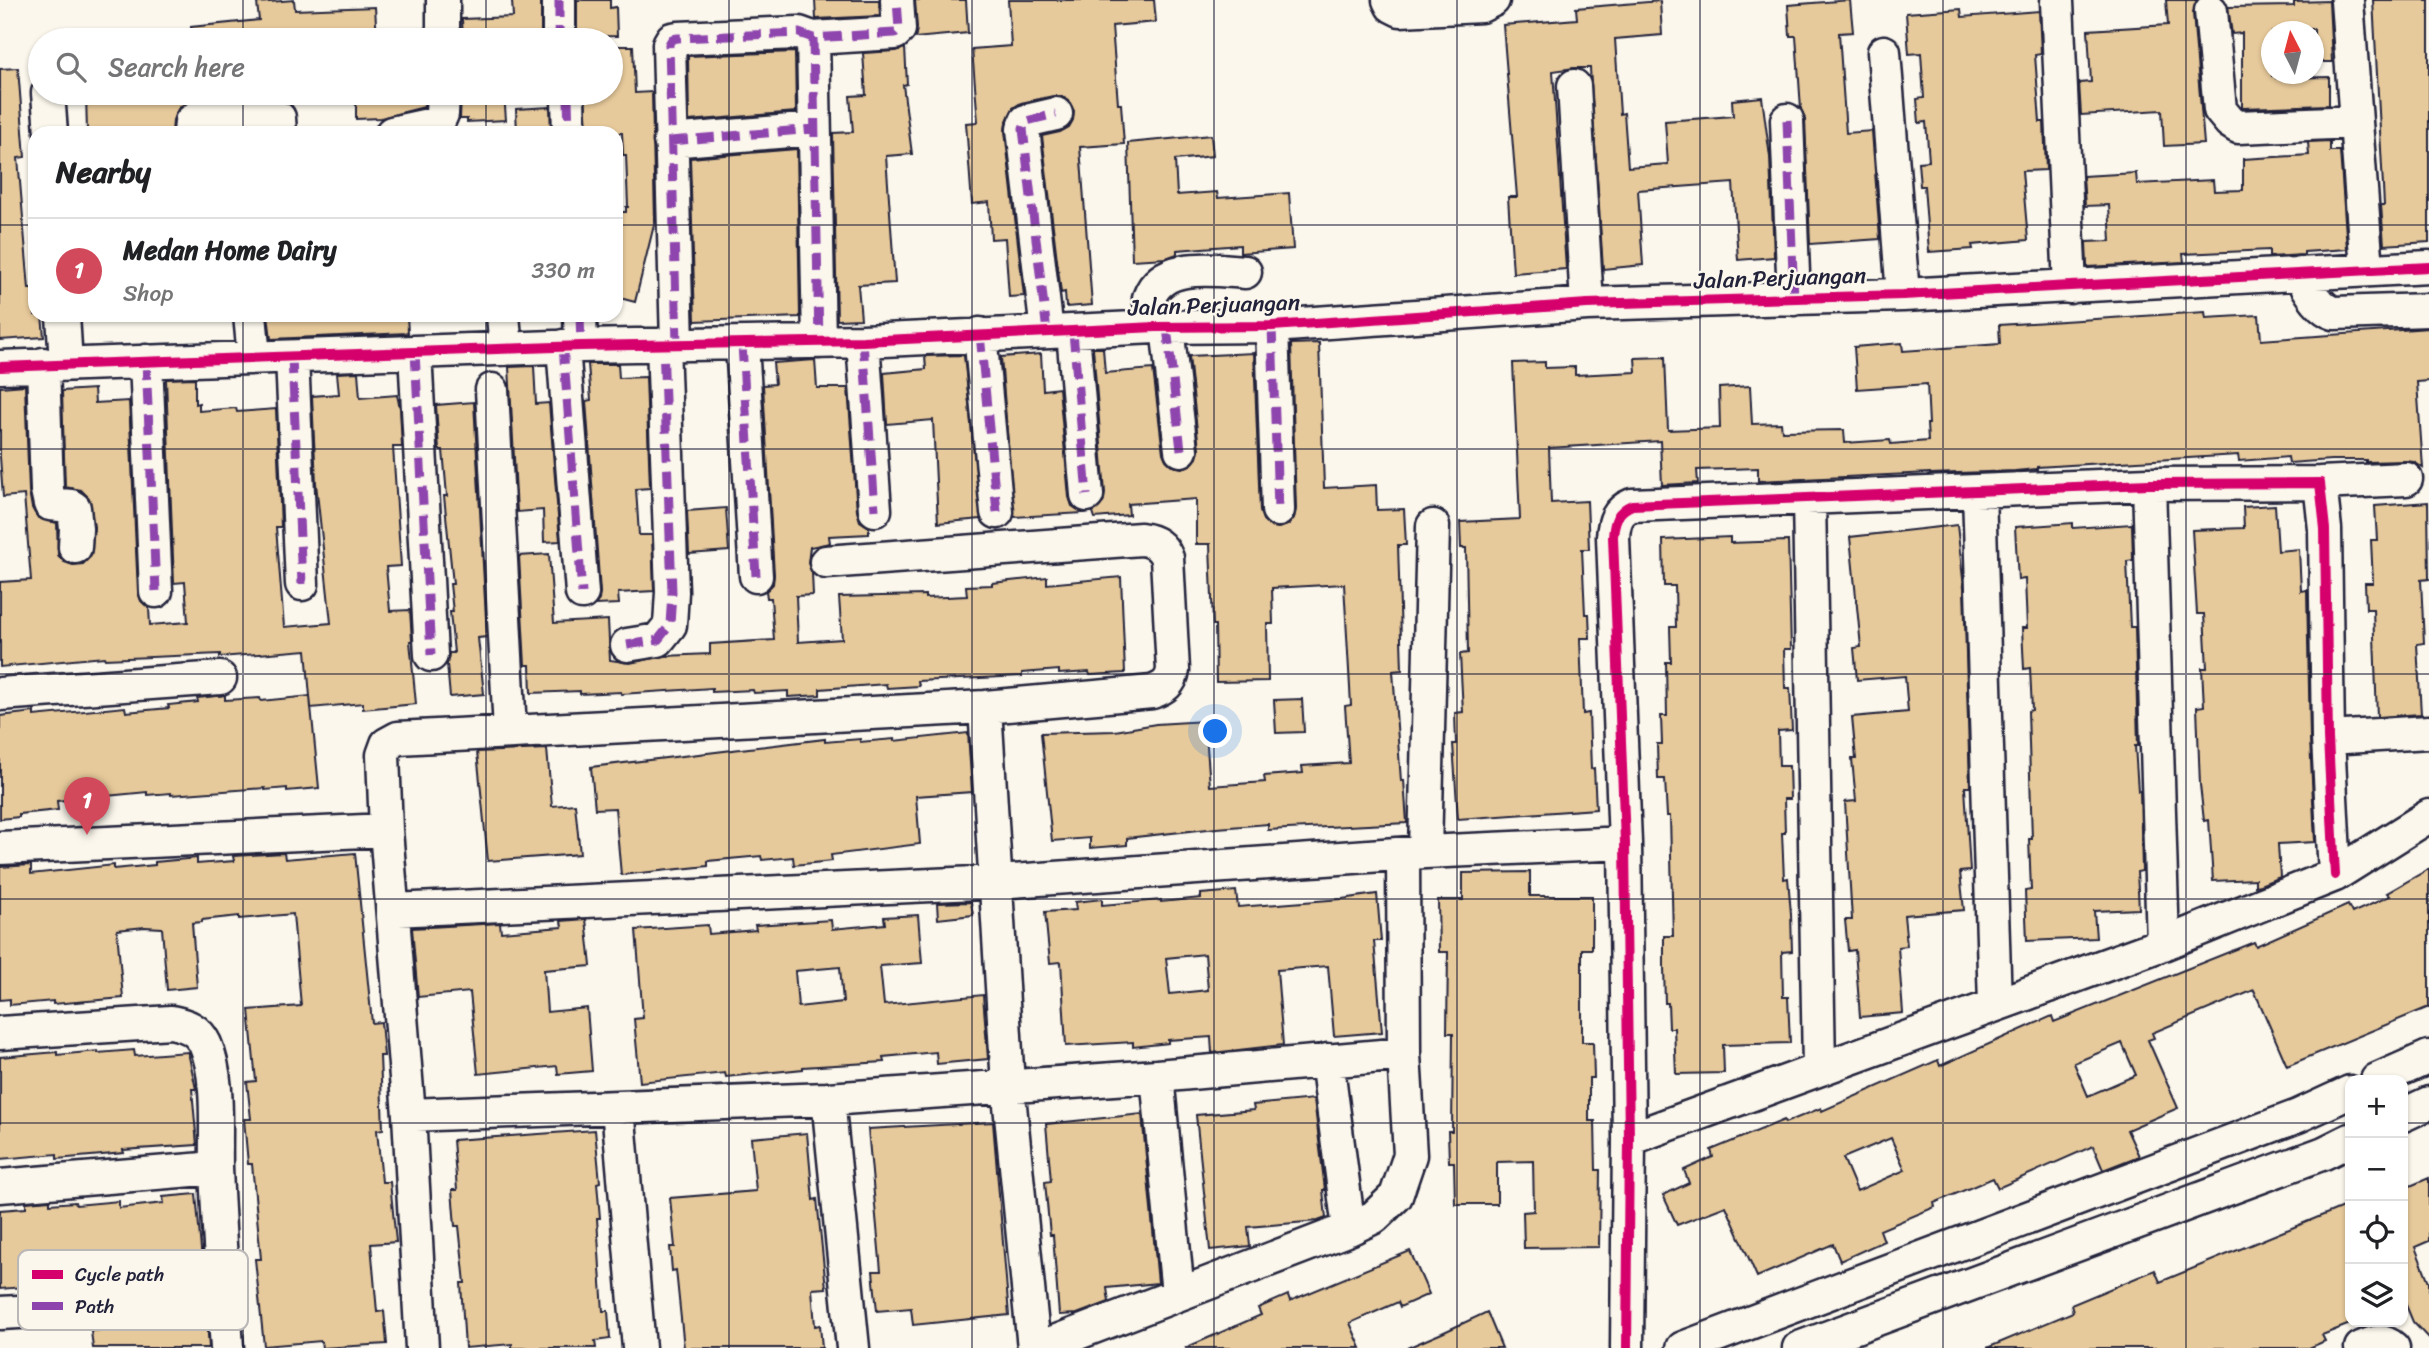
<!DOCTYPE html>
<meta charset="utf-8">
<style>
body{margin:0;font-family:Sriracha,sans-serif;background:#f6f6f6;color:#202124}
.controls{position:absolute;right:21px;bottom:21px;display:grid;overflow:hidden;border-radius:14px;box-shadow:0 2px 5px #0004}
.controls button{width:63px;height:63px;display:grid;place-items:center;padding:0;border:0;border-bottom:2px solid #e0e0e0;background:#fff;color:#202124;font:35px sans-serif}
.compass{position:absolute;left:2261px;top:21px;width:63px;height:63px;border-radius:50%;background:#fff;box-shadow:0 2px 5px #0004;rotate:354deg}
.you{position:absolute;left:1216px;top:732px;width:24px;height:24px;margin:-18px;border:5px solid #fff;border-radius:50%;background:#1a73e8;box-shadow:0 0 0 10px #1a73e833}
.badge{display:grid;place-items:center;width:46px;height:46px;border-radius:50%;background:#d1495b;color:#fff;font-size:23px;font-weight:700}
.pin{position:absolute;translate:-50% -58px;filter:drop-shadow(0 2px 4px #0008)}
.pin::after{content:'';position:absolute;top:37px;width:24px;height:21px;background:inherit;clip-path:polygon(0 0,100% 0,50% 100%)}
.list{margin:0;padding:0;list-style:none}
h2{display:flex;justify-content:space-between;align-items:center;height:91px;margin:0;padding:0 28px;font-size:30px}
h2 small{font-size:23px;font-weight:400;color:#757577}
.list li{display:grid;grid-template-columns:46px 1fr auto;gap:21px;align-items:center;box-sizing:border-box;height:105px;padding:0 28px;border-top:2px solid #e0e0e0}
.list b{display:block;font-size:26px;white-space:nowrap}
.list p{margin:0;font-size:23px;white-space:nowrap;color:#757577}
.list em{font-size:23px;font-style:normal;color:#757577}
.icon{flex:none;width:38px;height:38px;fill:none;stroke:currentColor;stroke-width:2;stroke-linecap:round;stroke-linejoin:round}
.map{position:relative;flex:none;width:2429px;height:1348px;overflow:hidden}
.search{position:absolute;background:#fff;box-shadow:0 2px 5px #0004;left:28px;top:28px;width:595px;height:77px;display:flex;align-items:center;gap:18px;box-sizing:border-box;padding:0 24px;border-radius:38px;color:#757577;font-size:26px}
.panel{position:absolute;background:#fff;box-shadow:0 2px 5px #0004;left:28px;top:126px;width:595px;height:196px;border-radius:21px}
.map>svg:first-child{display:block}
</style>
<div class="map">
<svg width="2429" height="1348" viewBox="0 0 2429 1348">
<rect width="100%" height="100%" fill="#fbf7ec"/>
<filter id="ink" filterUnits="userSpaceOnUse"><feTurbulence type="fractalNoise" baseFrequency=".0143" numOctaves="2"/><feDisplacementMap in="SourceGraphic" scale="14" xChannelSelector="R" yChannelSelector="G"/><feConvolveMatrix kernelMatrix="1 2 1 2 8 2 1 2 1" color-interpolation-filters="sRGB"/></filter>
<g filter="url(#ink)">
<!-- building -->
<path fill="#e7ca9b" stroke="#22223b" stroke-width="2" fill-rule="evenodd" d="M294,0L295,10L375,7L377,40H192L191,27L259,20L257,3Z
M541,0V40H463L462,19L513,17L512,1Z
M577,0H610V8L616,7L617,36L577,37Z
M815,0H879L880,16L816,19Z
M915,0H966L968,33L915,38L917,28Z
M1008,0H1154L1156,22L1112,26L1118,104H1121L1124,144L1080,147L1092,305L1066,307L1065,292L1061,293L1042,136L1060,132L1069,127L1073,120L1074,111L1069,101L1061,96H1053L1021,103L1013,108L1006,123L1005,131L1024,296L1009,297L1005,238L991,239L989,202L972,204L966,123L978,122L972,49L1011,46Z
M1850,0L1853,32L1839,33L1846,133L1872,131L1880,239L1810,244L1805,119L1801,109L1796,36H1790L1788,5Z
M2166,0H2197L2193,13L2204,144L2164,146L2162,110L2081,115L2079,83L2091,82L2088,30L2168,25Z
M2373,0H2429V242L2384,245L2381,205H2384Z
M1660,1L1662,35L1615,39L1620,114L1624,113L1628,167L1668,164L1665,121L1733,116L1732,100L1762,97L1770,157L1774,257L1738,260L1733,183L1638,190L1643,265L1603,269L1590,68H1574L1553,71L1566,269L1513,273L1508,197H1517L1503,25L1577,19L1576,8Z
M2329,1L2332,62H2314V29H2277V32H2272V76H2276V78L2329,77V105L2242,108V33L2232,34L2228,7L2294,6V2Z
M1961,9L1962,17L2039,11L2041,54L2035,55L2040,122H2044L2046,170L2022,171L2028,240L1972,245L1973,249L1929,252L1924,186H1920L1918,162L1929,161L1926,122L1919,123L1917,99L1924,98L1921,53L1909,54L1906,13Z
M611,46H633L635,93L652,92L655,221L635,302L616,297V212H626V207H628L626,155H623L622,133H587L585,93H611Z
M905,48L907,84L903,85L912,154L886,156L895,283L858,285L861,319L837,320L833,133L853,132L850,96L866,95L863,53L896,51Z
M795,52L796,112L689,121L688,56Z
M18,68L25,157L18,158L29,289H35V315H42L44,337L0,340V69Z
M86,93H271V95L196,98L186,102L178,109L173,120L172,133H87Z
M461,93H504L506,120L467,122V119H460Z
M356,94H425L424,107L381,118L356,119Z
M550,107L551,133H517L516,109Z
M1211,135L1213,156L1175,160L1177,195L1217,192L1218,198L1289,193L1293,249L1240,253V245L1177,250V254L1166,258L1132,260L1128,143Z
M2330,141V151H2340L2347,249L2304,252V255L2269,257V250L2183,254L2184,262L2087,267L2086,242L2111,241L2109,205L2085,206L2083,176L2136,173L2137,184L2213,180L2214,191L2243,190V159L2309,155L2308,142Z
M797,149L800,317L695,321L690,158Z
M2205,312L2206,318L2259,315L2261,340L2429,328V381L2417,382L2423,468L2414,462L2405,461L2366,462V460H2331L2289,463L2288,457L2239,461L2238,455L2037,467V469L2015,471L1930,474V473L1758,481V468L1697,470L1698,483L1662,485L1660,441L1549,448L1551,503L1587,501L1589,549H1582L1585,614H1589L1590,638H1580L1583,714L1589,713L1591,769L1594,768L1596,809L1458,819L1453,744H1456L1455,713L1463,712L1460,654L1468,653L1466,548H1461L1460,522L1520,519L1513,363L1545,362V368L1575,367V375L1636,372L1635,358L1665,357L1668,430L1720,428L1719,388L1750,386L1752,424L1781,423L1782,431L1844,430L1845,443L1890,440L1891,444L1928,441L1927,424H1929L1927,384L1857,389L1854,347L1902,343L1903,351L2000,344L1999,325Z
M268,315H407L408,333L271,339Z
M1319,343L1324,488L1376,485L1377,510L1404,509L1406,545H1398L1402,670L1393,671L1401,781L1404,780L1407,823L1268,830V824L1217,828L1127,838V845L1090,848V838L1052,841L1041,733L1115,731L1156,724L1205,721L1210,786L1265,782L1264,776L1303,773L1302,766L1349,763L1345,706L1351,705L1344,584L1272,588L1273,624H1267L1268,681L1216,682L1215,625H1213L1210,544H1196V499L1128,504L1129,515L1095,518L1093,512L1103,503L1105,493L1093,348H1103L1105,373L1153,369L1163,453L1166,460L1173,466L1182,468L1192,464L1197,458L1199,449L1189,356L1254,353L1260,511L1263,520L1270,526L1278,528L1288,525L1294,518L1296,509L1291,344Z
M1041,354L1043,390L1059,388L1069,497L1072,506L1084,513L1014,517L1001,357Z
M964,355L981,519L938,523L933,420L887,424L884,373L926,369L925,356Z
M815,360L817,388H848L857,511L860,521L869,527V534L829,536L830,543L810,547L808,563L812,573L813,595L796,596L798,642L842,639L839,597L925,595V598L967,596L966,586L992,585V583L1047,577V584L1121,577L1125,673L1090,675L1089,672L1059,674V670L1022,673V676L918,681L919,686L887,688L886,684L820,689V695L788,697V691L754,693L753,690L712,692V688L621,694V692L580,694V691L531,693L530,665H525L519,556L549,554L554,623L608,620L610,660L630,663L664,656L710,654V644L774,640L771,598H767L766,591L773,584L774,575L763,385L775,384L773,363Z
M588,364H618L619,378L646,377L650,488L636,489L639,535H652L654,591L618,593L619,604L595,605L599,600L600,592L586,401L591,400Z
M534,366L536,404L549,403L560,541L544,542L543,510L517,512L509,367Z
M358,372L360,398L397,395L400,408L402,447H393L401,566L386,567L390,611L410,610L412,641H410L416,704L363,709V703L311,708L306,650L220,657V654L105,659L104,657L0,667V582L31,580L24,495L3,497L0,457V387L25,385L29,491L32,508L38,518L57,523L58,555L64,562L73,565L83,564L91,556L94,527L89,498L81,490L65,487L62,391L94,389L95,403L129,401L138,592L141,601L149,608L150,625L188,622L185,582L174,583L166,379L195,378V404L199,403V411L236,408L237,412L276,409L281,527H276L284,627L331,623L316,483L312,396L339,394L337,373Z
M474,402L487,637L478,638L484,694L450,697L447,664L449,653H454L450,612H453L450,584H453L444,496H447L443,450H439L436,405Z
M2428,502L2429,579L2421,580L2424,643L2417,644L2421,714L2377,717L2373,609H2366L2365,583H2373L2371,540H2377L2375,506Z
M2275,505L2278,551L2299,549L2301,591L2307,590L2310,739L2315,842L2278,844L2280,877L2260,885L2255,886V879L2213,881L2209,820L2204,821L2200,785L2197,707L2204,706L2202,668H2207L2204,614H2197L2192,530L2244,528L2243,507Z
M726,508L729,551L689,554L687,511Z
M2073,523V528L2132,524L2133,560L2127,561L2130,627H2135L2138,746H2135L2138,791H2140L2142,871L2137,872L2139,909L2094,911L2096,938L2027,941L2025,891L2031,890L2029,839H2032L2028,711L2032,710L2030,668L2024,669L2022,628H2027L2025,579L2018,580L2015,527Z
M1957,525L1964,588L1970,787H1965L1970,871L1960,872L1964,910L1904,915L1907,946L1898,947L1903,1013L1860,1017L1855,950L1848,951L1845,920H1852L1845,802L1856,801L1852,759H1856L1852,717L1908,712L1905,676L1857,680L1854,648L1861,647L1850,537Z
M1730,537V543L1788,541L1791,649H1784L1785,688H1790L1792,730L1778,731L1779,766H1789L1790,799H1784L1785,833H1782L1784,879L1788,878L1791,914L1792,951L1782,952L1783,997H1788L1790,1043L1723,1045L1724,1073L1676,1074L1674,1028H1669L1668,1003H1665L1664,967V936H1673L1670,816H1667L1665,779H1658L1657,744H1662L1661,716H1667L1666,662H1671L1670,627H1676L1675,586H1664L1663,540Z
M225,695V700L260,698L261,701L310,696L319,788L287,791V788L265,790V788L171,795V793L147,795V792L96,797L57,801L58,810L19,814V817L0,819V716L34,712V716L125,707L126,712L169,708L168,705L198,702L197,698Z
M1302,699L1304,732L1276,733L1274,700Z
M968,733L972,792L916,796L920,844L831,855L832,861L794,865L793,857L762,860L761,856L708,861V866L621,875L615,808L595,809L591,767L825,739V742L860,739V742L894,739V741Z
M547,749L552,806L575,804L580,854L488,861L477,752Z
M284,853L285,859L355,853L372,1023L381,1022L384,1056H380L383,1129L377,1130L382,1182H390L396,1242L371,1244L377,1312L384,1311L387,1344L322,1348L321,1341L264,1346L255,1259H261L252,1164H248L244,1119H251L247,1082L256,1081L249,1010L301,1006L293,914L239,919V916L202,920V922L192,923L197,987L167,990L162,928L145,927L117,930L123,998L53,1004V1001L10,1005V999L0,1000V867L31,865V874L114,865V869L155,865V862L197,858V864L234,861L233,856Z
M2429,869V1007L2287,1066L2254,990L2152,1033L2154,1038L2148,1040L2178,1108L2127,1130L2139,1156L2103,1170L2093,1146L1998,1188L1993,1178L1934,1203L1935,1207L1880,1230L1884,1241L1840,1261L1833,1244L1757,1277L1726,1206L1677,1225L1663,1195L1689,1183L1684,1170L1713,1157L1711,1150L1784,1120L1785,1123L1821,1108L1822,1111L1938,1060L1940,1066L2052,1016L2054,1022L2254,942L2256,946L2348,905L2352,913L2390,896L2387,893ZM2122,1043L2136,1075L2088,1096L2074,1063ZM1891,1138L1905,1170L1857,1191L1843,1158Z
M1530,872V896H1592V949H1582V1042H1593L1594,1078H1589V1121H1595L1596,1170H1600L1599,1247L1524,1248L1523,1212L1534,1211L1533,1161L1497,1162V1204H1455L1454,1162H1449L1448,1131H1452L1453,1033H1447L1448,952H1439L1438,900H1463V873Z
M1236,891L1238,907L1342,899L1377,894L1381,941H1374L1382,1032L1334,1036L1328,966L1277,970L1283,1045L1212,1053L1211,1037L1168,1040V1043L1133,1047V1042L1066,1046L1061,962L1050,963L1045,912L1076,910L1075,902L1102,899V905L1161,900V902L1201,898V894ZM1205,954L1208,990L1170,994L1166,958Z
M971,902L973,915L938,919L937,903Z
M918,915L922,963L880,966L884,1005L983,995L988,1059L937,1064L936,1052L883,1057L884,1062L803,1067V1069L726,1077L725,1073L640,1082L634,1019L643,1018L636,930L708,925L709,934L756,930L755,925L831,920L832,929L885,924L884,917ZM840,967L843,1002L798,1007L795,971Z
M586,919L591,966L544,970L547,1012L587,1008L592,1071L558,1074L557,1066L478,1074L470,992L418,997L412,928L500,923L501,932L562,927L561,921Z
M134,1050L135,1056L188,1052L196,1089H192L197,1145L123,1150L124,1153L57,1159V1154L0,1159V1057L57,1052V1055L98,1051V1053Z
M1314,1099L1325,1190H1323L1326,1218L1318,1221L1248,1227L1250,1246L1210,1250L1196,1115L1254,1110L1253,1105Z
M1142,1114L1158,1283L1107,1288L1109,1302L1077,1314L1059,1315L1053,1235H1050L1045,1182L1051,1181L1046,1124Z
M993,1122L1009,1315L913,1325L911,1308L877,1311L873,1271H881L868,1129Z
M595,1130L600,1182L597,1183L600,1218H597L600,1268L603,1311H608L610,1339L595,1341L596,1348H512V1344L465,1348L461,1283H465L459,1226H455L452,1190H457L453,1140Z
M807,1133L813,1200L817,1199L826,1288L812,1289L815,1326L820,1325L822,1348H684L676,1270L672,1271L670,1247H675L670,1198L756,1191L751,1138Z
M2429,1178V1241L2415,1247L2429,1282V1339L2413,1322L2403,1298V1189Z
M196,1194L203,1272L0,1289V1210L26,1208V1202L50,1200V1204L75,1202L76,1205L119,1201V1208L164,1203L163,1197Z
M2350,1204V1324L2322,1335L2325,1341L2309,1348H1987L2073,1312L2071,1305L2155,1270L2160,1282Z
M1410,1251L1429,1294L1400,1307L1398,1302L1350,1323L1361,1348H1185L1261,1315L1258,1308L1288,1295L1290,1301Z
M1487,1312L1502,1348H1407L1442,1333Z
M207,1321L209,1348H93L91,1331Z"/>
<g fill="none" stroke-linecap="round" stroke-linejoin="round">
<!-- minor casing -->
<g stroke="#22223b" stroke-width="37">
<path id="minor" d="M443,0V40
M559,0V40
M1389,0L1392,6L1400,10L1481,6L1493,0
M2347,1L2367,269
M2057,2L2070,287
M2211,11L2220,110L2230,122L2238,127L2355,122
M813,38L819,342
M1884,52L1903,295
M1574,86L1587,304
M48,93L51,133
M568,99L569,133
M1787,120L1794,299
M190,133L191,122L198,116L270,113L279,118L280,133
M392,133L438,123L442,114L443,93
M670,141L814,129
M2299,273C2308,287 2318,308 2334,313L2429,310
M63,315L66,364
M250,315L254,357
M503,315L506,349
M580,315L581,346
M1272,326L1278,510
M1156,327L1149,298C1162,261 1214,270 1245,272
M1167,327L1181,450
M1047,332L1023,129L1026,121L1056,114
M1073,332L1087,495
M980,334L997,512
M863,341L875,510
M677,344L669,44L672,39L678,38L799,33L813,38L895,33L899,29L897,0
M742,344L756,576
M563,346L582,593
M415,352L431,655
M292,357L302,584
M146,361L156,591
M43,364L47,490L50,504L71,506L74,508L76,529L75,547
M0,367L581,346L863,341L1156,327L1272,326L1587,304L1903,295L2429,267
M492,390L510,731
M2320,483L2406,479
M2149,484L2163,944
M1979,492L1995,1005
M1809,498L1819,1068
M627,645L658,640L670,625L672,592L663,344
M0,694L220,678
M985,707L1008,1085L1034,1348
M2328,738L2429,732
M0,848L386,830
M1425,852L1433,526
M393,910L997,882L1425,852L1625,843
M0,1033L171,1022C186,1025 198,1029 205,1044C220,1077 215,1129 216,1166C218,1227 223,1287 227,1348
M1327,1060L1349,1229
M2377,1080L2429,1057
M828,1099L853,1348
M618,1108L639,1348
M409,1115L828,1099L1157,1076
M2403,1115L2429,1103
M1629,1139L2163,944L2335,875L2429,816
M0,1186L216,1168
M1178,1294L1157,1076L1404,1054
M0,1313L224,1301
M422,1348L409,1115L386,830L383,755L387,744L398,738L985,707L1152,692C1164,688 1171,683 1173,670L1167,558C1162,546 1155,541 1141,539L826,562
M1039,1348L1349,1229L1374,1217L1396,1196L1410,1155L1404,1054L1403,854
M1627,1348L1629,1139L1625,843L1613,537C1614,522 1617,511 1632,505L2149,484L2320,483L2325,529L2328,738L2335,875
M1683,1348L2298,1116L2350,1092
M1799,1348L2324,1153L2350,1140
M2361,1348C2372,1343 2382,1338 2393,1348"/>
</g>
<!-- minor -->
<use href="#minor" stroke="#fbf7ec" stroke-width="32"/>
<!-- quiet -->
<path stroke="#8e44ad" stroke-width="9" stroke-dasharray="18 9" stroke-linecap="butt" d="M559,0V40
M813,38L819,342
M568,99L569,133
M1787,120L1794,299
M670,141L814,129
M580,315L581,346
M1272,326L1278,510
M1167,327L1181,450
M1047,332L1023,129L1026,121L1056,114
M1073,332L1087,495
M980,334L997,512
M863,341L875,510
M677,344L669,44L672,39L678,38L799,33L813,38L895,33L899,29L897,0
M742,344L756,576
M563,346L582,593
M415,352L431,655
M292,357L302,584
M146,361L156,591
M627,645L658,640L670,625L672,592L663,344"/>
<!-- cycleway casing -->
<g stroke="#fbf7ec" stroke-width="15">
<path id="cycleway" d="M0,367L581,346L863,341L1156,327L1272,326L1587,304L1903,295L2429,267
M1627,1348L1629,1139L1625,843L1613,537C1614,522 1617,511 1632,505L2149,484L2320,483L2325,529L2328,738L2335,875"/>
</g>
<!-- cycleway -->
<use href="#cycleway" stroke="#d6006c" stroke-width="10"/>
</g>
</g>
<!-- grid -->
<path fill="none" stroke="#22223b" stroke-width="2" stroke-opacity="0.55" d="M243,0V40M486,0V40M729,0V1348M972,0V1348M1214,0V1348M1457,0V1348M1700,0V1348M1943,0V1348M2186,0V1348M243,93V133M486,93V133M0,225H35M616,225H2429M243,315V1348M486,315V1348M0,449H2429M0,674H2429M0,899H2429M0,1123H2350M2403,1123H2429"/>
<g text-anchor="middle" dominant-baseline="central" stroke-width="5" stroke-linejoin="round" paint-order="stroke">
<!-- street labels -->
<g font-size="23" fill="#22223b" stroke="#fbf7ec">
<text transform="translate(1780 278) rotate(-2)">Jalan Perjuangan</text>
<text transform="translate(1214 305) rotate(-2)">Jalan Perjuangan</text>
</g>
</g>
<!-- legend -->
<rect x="18" y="1250" width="230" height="80" rx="10" fill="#fbf7ec" stroke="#bab7b7" stroke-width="2"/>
<rect x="32" y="1270" width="31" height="9" fill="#d6006c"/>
<rect x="32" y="1302" width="31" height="8" fill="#8e44ad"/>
<g font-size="19" fill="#22223b">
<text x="75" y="1281">Cycle path</text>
<text x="75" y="1313">Path</text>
</g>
</svg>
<div class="controls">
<button>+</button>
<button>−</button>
<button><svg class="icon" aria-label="locate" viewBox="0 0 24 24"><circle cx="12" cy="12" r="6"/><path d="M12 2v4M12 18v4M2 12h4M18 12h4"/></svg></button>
<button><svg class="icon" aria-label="layers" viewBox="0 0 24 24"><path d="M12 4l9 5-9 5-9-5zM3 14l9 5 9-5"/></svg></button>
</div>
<svg class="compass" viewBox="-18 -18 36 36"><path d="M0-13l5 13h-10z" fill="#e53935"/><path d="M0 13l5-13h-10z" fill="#757577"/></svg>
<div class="you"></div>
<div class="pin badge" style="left:87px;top:835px">1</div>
<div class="search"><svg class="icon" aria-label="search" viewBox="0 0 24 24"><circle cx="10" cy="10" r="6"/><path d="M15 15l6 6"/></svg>Search here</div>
<section class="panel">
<h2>Nearby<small></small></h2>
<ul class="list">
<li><span class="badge">1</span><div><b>Medan Home Dairy</b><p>Shop</p></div><em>330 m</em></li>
</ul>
</section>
</div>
